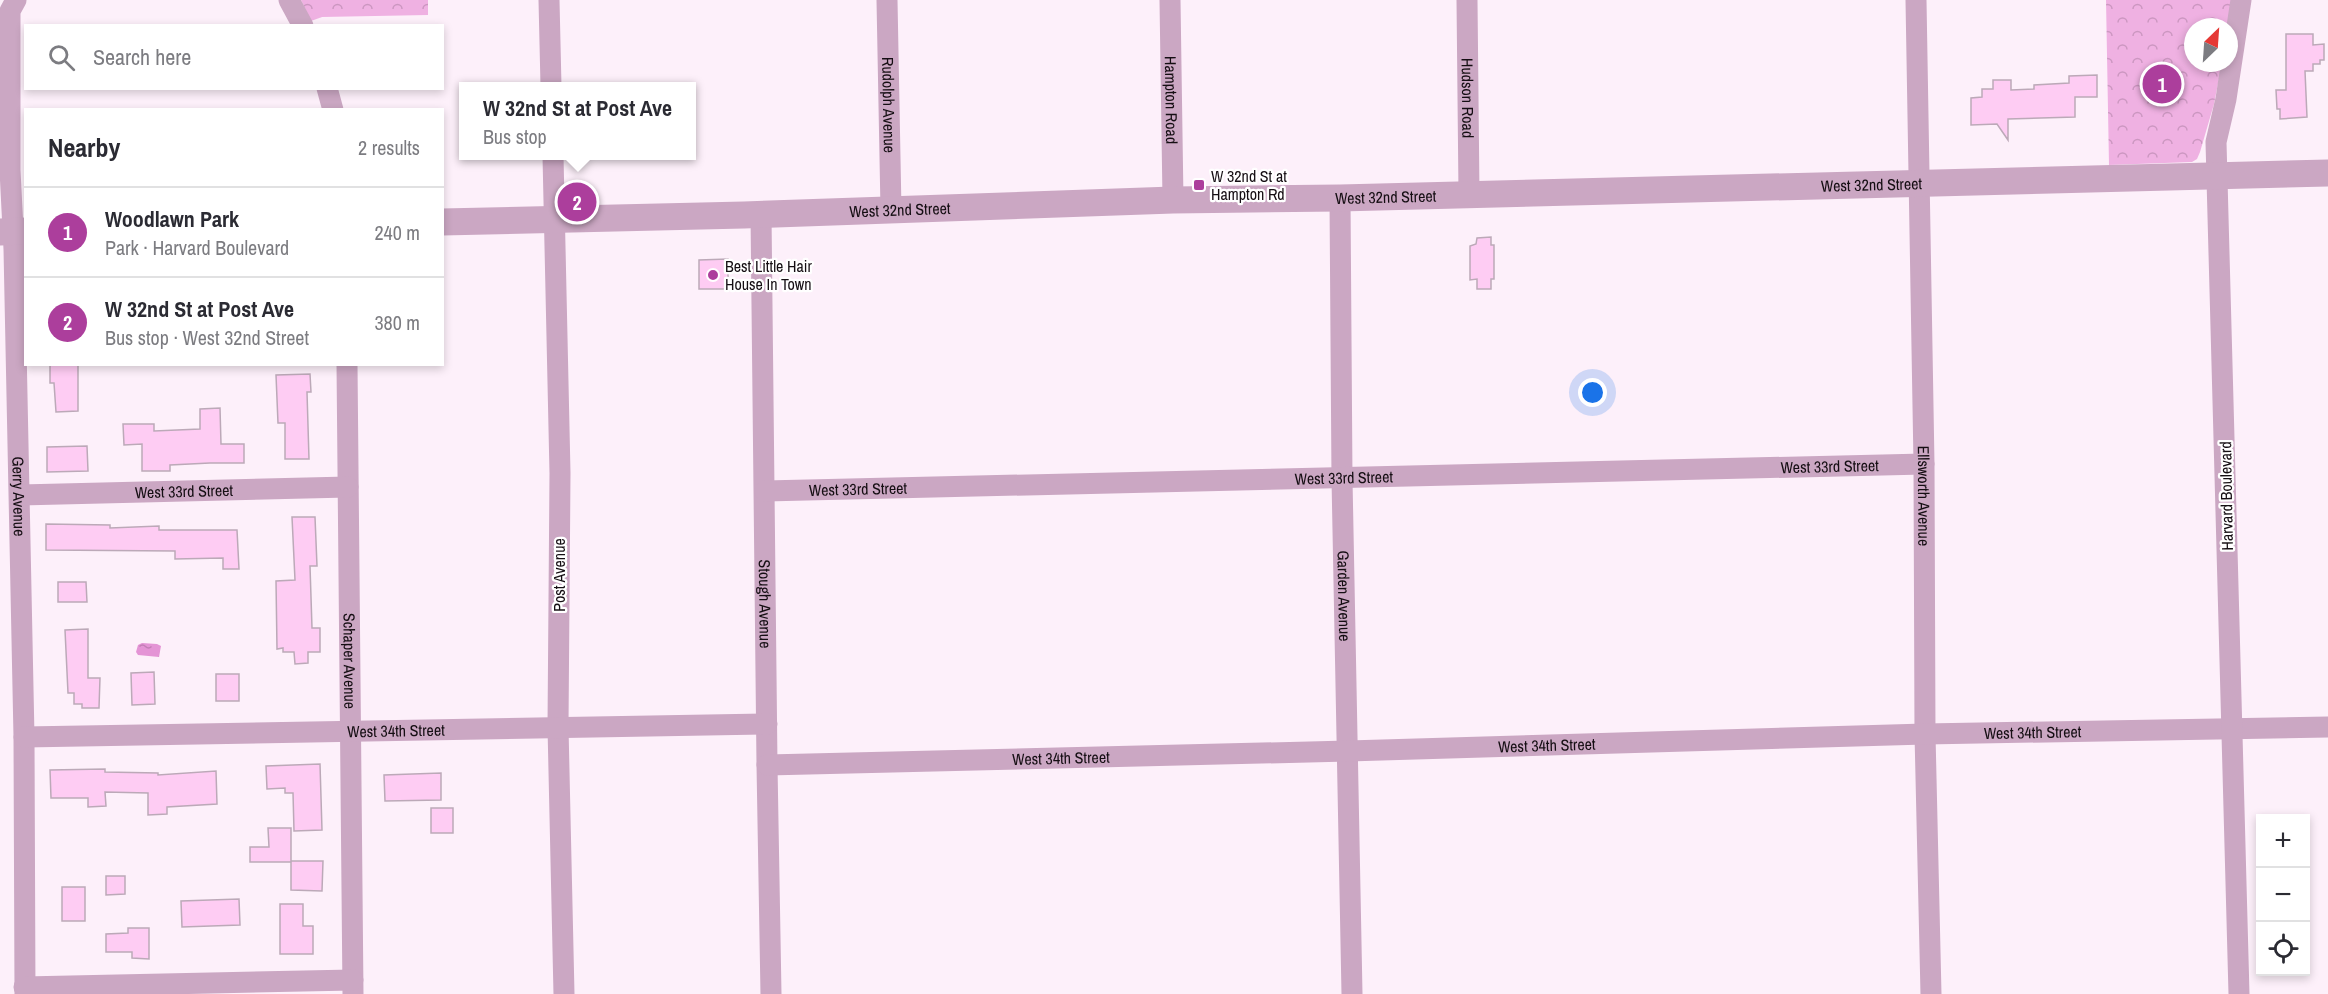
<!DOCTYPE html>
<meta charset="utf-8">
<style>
body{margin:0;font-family:"Archivo Narrow",sans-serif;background:#f7f7f7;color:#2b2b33}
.controls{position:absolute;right:18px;bottom:18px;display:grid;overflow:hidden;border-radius:0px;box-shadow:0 3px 9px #0003}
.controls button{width:54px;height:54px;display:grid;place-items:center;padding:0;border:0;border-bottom:2px solid #e1e1e2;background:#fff;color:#2b2b33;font:30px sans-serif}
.compass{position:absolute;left:2184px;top:18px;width:54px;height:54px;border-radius:50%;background:#fff;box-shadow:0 3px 9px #0003;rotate:25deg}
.you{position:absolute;left:1593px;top:393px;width:21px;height:21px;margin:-15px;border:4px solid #fff;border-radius:50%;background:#1a73e8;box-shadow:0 0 0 9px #1a73e833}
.badge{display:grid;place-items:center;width:39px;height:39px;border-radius:50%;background:#ac3e9c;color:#fff;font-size:20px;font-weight:700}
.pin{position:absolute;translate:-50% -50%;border:3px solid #fff;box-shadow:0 2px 6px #0006}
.popup{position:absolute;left:459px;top:82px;width:237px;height:78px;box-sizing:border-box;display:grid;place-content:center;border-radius:0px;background:#fff;filter:drop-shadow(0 2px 4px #0005);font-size:20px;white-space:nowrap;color:#7c7c81}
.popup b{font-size:22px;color:#2b2b33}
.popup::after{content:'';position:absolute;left:50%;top:100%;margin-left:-12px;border:12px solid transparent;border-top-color:#fff}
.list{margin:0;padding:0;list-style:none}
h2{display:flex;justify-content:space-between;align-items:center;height:78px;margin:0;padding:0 24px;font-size:26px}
h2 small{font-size:20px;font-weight:400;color:#7c7c81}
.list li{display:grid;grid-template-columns:39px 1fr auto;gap:18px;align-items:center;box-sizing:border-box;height:90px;padding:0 24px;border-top:2px solid #e1e1e2}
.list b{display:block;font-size:22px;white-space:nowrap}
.list p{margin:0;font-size:20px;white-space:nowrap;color:#7c7c81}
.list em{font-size:20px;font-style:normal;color:#7c7c81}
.icon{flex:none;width:33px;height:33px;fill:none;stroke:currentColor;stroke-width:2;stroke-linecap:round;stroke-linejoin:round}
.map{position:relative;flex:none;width:2328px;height:994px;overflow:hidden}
.search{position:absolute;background:#fff;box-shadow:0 3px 9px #0003;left:24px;top:24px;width:420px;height:66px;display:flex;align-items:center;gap:15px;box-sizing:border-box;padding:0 21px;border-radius:0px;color:#7c7c81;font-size:22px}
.panel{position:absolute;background:#fff;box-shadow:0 3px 9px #0003;left:24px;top:108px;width:420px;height:258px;border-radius:0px}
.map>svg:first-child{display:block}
</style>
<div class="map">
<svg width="2328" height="994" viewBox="0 0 2328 994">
<defs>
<pattern id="park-crowns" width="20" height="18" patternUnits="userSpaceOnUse" patternTransform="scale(1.5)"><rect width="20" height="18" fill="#efb1e2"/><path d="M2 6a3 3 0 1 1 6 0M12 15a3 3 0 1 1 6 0" fill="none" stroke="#cc97c1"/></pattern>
<pattern id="water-ripples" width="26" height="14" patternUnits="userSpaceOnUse" patternTransform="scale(1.5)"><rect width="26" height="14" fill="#e494d5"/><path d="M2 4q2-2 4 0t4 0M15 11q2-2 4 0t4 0" fill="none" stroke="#c37eb6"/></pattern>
</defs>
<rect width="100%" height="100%" fill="#fdf0fa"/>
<!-- park -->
<path fill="url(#park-crowns)" d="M301,0H428V15L322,17L311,21Z
M2106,0H2233L2228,27H2193V63H2222L2214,104L2200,152L2197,159L2192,162L2109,165Z"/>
<!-- water -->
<path fill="url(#water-ripples)" d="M142,643L157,644L161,646L159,657L138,655L136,652L138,645Z"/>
<!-- building -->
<path fill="#feccf3" stroke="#bca9b8" stroke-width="1.5" d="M2286,34H2313V45L2324,44V60H2320V64H2313V71H2305L2307,117L2280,119V109H2277L2276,90H2286Z
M2097,75V97H2075V117L2008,119V140L1997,124L1971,125V98L1982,97V89H1993V80H2011V90L2034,89V85L2069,83V76Z
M1491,237V245H1494V279H1491V289H1477V279L1470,280V246L1476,244L1477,238Z
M728,259V289H699V260Z
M50,364H78V411L56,412L54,383H50Z
M310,374L311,392H307L309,459H285V423H278L276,375Z
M220,408L221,444H244V463H210L170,465V471H142V444L124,445L123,424H154V431L200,429V409Z
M87,446L88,471L47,472V447Z
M292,517H315L317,566H310L312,628H320V652H308V663L295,664L294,652H283V648L277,649L276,581L295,580Z
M46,524L110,525V528L159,526V530H237L239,569H223V558L175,559V551L46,550Z
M58,582H86L87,602H58Z
M88,629V678H100L99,708H82V704H74V693H68L65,630Z
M154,672L155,704L132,705L131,673Z
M216,674H239V701H216Z
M320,764L322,830L294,831L293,793H285V788L267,789L266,766Z
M105,769V772L158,773V775L216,771L217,804L167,807V814L148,815V793L105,792L106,806L88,807V798H51L50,770Z
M441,773V800L385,801L384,775Z
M431,808H453V833H431Z
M268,828H291V862H250V847H269Z
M291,861H323L322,891L291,890Z
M106,876H125V894L106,895Z
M62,887H85V921H62Z
M239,899L240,925L182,927L181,901Z
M280,904H303V926H313V954H280Z
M128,928H149V959L132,958V952H106V934L128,933Z"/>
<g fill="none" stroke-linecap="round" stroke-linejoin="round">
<!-- minor -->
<g stroke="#cba7c3" stroke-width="21">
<path id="s1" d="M16,0L10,11V170L14,249L24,737L25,994"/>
<path d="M289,0L303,26"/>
<path d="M549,0L551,86"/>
<path id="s2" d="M887,0L891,210"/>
<path id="s3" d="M1170,0L1173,200"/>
<path id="s4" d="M1467,0L1469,194"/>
<path id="s5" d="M1916,0L1924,464L1925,734L1931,994"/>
<path d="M327,88L333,110"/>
<path d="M553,156L560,473L558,727L564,994"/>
<path id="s6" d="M1340,198L1342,479L1352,994"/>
<path id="s7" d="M761,214L767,765L771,994"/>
<path id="s8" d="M347,364L353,994"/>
<path id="s9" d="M765,491L1924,464"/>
<path id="s10" d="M20,495L348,487"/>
<path id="s11" d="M24,737L767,724"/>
<path id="s12" d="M767,765L1348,751L1925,734L2328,727"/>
<path d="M24,987L353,980"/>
<path d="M2239,994L2216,142L2226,99L2241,0"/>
</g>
<!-- tertiary -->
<g stroke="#cba7c3" stroke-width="27">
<path id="s13" d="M442,222L744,215L1173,200L1340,198L2328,173"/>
<path d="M0,232L26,231"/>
</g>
</g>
<!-- markers -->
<g fill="#ac3e9c" stroke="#fff" stroke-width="2">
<rect x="1193" y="179" width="12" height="12" rx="3"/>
<circle cx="713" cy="275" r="6"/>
</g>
<g text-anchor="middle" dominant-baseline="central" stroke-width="4.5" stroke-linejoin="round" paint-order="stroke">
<!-- street labels -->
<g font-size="16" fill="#150e13" stroke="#fff">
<text stroke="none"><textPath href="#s4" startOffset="98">Hudson Road</textPath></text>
<text stroke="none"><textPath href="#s3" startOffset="100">Hampton Road</textPath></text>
<text stroke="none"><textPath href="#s2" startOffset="105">Rudolph Avenue</textPath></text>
<text stroke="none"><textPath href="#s13" startOffset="1430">West 32nd Street</textPath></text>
<text stroke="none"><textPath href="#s13" startOffset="944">West 32nd Street</textPath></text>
<text stroke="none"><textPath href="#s13" startOffset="458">West 32nd Street</textPath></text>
<text stroke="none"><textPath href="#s9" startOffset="1065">West 33rd Street</textPath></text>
<text stroke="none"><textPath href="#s9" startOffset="579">West 33rd Street</textPath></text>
<text stroke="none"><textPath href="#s9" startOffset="93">West 33rd Street</textPath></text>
<text stroke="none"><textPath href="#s10" startOffset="164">West 33rd Street</textPath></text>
<text stroke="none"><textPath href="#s1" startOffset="498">Gerry Avenue</textPath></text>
<text transform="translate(2226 496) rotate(-91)">Harvard Boulevard</text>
<text stroke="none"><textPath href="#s5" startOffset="496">Ellsworth Avenue</textPath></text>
<text transform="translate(559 575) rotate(-90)">Post Avenue</text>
<text stroke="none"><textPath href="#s6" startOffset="398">Garden Avenue</textPath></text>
<text stroke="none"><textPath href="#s7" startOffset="390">Stough Avenue</textPath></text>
<text stroke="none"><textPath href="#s8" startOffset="297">Schaper Avenue</textPath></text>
<text stroke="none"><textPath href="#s11" startOffset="372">West 34th Street</textPath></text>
<text stroke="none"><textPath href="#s12" startOffset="1266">West 34th Street</textPath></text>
<text stroke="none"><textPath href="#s12" startOffset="780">West 34th Street</textPath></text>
<text stroke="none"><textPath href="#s12" startOffset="294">West 34th Street</textPath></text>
</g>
<!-- poi labels -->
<g font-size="16" fill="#150e13" stroke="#fff" text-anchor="start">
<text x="1211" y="176">W 32nd St at<tspan x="1211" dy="18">Hampton Rd</tspan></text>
<text x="725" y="266">Best Little Hair<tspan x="725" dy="18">House In Town</tspan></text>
</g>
</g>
</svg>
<div class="controls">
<button>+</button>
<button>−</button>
<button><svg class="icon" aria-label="locate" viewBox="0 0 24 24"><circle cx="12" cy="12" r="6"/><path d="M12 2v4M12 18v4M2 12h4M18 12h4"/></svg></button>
</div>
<svg class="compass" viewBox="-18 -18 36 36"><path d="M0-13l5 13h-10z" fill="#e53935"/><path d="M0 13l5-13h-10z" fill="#7c7c81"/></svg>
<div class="you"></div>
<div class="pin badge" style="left:2162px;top:84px">1</div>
<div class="pin badge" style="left:577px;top:202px">2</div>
<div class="popup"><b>W 32nd St at Post Ave</b>Bus stop</div>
<div class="search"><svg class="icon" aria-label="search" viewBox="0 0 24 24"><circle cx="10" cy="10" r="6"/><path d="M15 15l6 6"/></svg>Search here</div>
<section class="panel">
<h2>Nearby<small>2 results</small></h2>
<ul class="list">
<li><span class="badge">1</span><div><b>Woodlawn Park</b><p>Park · Harvard Boulevard</p></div><em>240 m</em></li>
<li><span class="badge">2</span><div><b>W 32nd St at Post Ave</b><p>Bus stop · West 32nd Street</p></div><em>380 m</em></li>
</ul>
</section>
</div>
